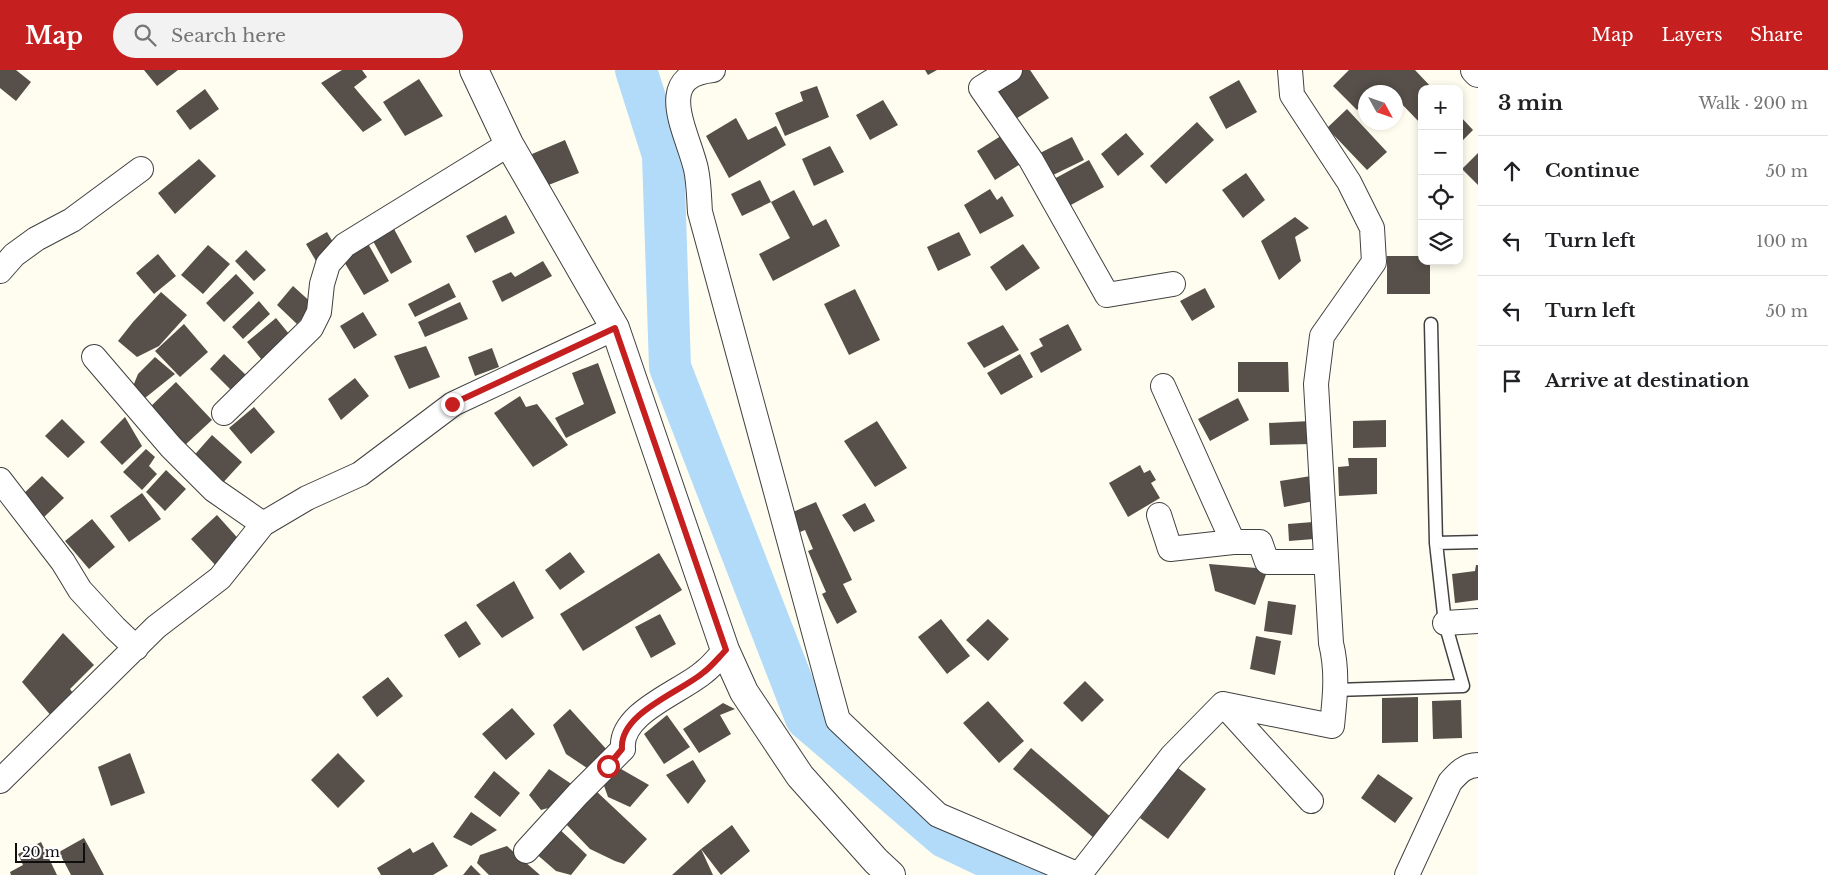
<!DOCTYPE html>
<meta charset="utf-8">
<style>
body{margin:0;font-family:"Libre Baskerville",serif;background:#f2f2f2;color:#202124}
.controls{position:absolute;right:15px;top:15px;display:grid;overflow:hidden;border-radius:10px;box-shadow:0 2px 8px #0003}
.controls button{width:45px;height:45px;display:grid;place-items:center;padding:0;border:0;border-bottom:1px solid #e0e0e0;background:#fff;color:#202124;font:25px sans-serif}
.compass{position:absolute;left:1358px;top:15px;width:45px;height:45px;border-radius:50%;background:#fff;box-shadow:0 2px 8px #0003;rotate:130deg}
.scale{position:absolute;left:15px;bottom:12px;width:70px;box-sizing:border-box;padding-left:5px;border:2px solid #0e0e0e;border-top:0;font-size:14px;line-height:18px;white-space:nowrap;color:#0e0e0e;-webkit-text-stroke:4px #fff;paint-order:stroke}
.stop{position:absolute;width:15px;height:15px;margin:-11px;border:4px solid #c51f1f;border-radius:50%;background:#fff}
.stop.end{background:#c51f1f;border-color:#fff;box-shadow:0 1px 5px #0008}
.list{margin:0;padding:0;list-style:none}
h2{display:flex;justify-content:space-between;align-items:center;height:65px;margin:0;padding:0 20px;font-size:21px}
h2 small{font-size:16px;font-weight:400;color:#757577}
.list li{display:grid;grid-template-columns:32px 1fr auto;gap:15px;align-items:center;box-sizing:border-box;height:70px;padding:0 20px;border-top:1px solid #e0e0e0}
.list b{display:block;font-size:19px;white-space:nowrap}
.list em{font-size:16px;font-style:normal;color:#757577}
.icon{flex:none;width:28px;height:28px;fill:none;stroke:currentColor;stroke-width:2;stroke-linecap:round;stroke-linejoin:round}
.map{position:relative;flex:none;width:1478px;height:805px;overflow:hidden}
header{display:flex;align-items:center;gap:30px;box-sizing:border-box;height:70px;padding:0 25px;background:#c51f1f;color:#fff}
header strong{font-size:24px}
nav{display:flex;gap:28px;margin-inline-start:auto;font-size:18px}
.search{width:350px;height:45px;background:#f2f2f2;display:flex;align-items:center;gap:12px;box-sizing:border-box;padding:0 18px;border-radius:28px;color:#757577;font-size:19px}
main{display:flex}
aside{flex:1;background:#fff}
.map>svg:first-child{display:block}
</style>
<header>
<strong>Map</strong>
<div class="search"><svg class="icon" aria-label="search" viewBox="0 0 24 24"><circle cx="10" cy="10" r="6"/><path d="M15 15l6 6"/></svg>Search here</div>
<nav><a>Map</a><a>Layers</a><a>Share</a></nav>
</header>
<main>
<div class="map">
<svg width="1478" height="805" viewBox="0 0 1478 805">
<rect width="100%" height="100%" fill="#fffdef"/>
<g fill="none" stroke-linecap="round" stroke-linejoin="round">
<!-- river -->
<path stroke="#b1dbf9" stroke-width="42" d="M636,0L663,85L670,297L806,648L945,767L1025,805"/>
</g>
<!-- building -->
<path fill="#57504a" d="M0,0H16L31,12L16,31L0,18Z
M144,0H178L157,16Z
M342,0H362L367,7L354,17L382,50L363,62L321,13Z
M925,0H937L928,5Z
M1016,0H1030L1049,28L1011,52L990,18Z
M1349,0H1415L1433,19H1422V55L1396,28V22H1390L1382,15L1374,22H1366V31L1357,40L1333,16Z
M419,9L443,46L405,66L383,32Z
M1239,10L1257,42L1226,59L1209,27Z
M817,16L829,47L785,66L775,43L803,31L800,22Z
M205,19L219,39L190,60L176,41Z
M883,30L898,55L870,70L856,45Z
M1347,39L1387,82L1367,100L1327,58Z
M1459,45L1473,60L1459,74Z
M736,48L748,70L776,56L786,75L729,108L706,66Z
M1197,52L1214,70L1166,114L1150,96Z
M1126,63L1144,84L1118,106L1101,84Z
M1004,64L1022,93L995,110L977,81Z
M1072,67L1084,90L1049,107L1038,84Z
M565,70L579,103L546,116L532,84Z
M830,76L844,102L814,116L802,89Z
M1478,83V115L1462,99Z
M199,89L216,106L175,144L158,123Z
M1089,90L1104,117L1069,136L1054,109Z
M1246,103L1265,130L1243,148L1222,120Z
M760,110L771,132L742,146L731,124Z
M990,119L997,130L1002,126L1014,146L980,164L964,135Z
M794,120L813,156L826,149L840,176L773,211L759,184L790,168L771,132Z
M506,145L515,163L475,183L466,166Z
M1295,147L1309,158L1295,167L1301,191L1279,210L1261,171Z
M394,159L412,192L391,204L373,171Z
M327,162L337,179L316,191L306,174Z
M959,162L971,185L938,201L927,177Z
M366,170L389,211L364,225L340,185Z
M1023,174L1040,198L1006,221L990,197Z
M208,175L230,194L203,224L181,205Z
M246,180L266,200L254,211L235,191Z
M158,184L176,206L154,224L136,203Z
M1387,186H1422V191H1430V224H1387Z
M543,191L552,206L502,232L492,211L511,202L515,207Z
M236,204L254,223L224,252L206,233Z
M449,213L456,227L415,247L408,234Z
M293,216L314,235L297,254L277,235Z
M1205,218L1215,237L1192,251L1180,231Z
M855,219L880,270L849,285L824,234Z
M161,222L187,245L159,276L137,287L118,271L133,252Z
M259,231L270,244L243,269L232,257Z
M460,232L468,249L425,267L418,252Z
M363,242L377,265L354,279L340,256Z
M276,248L294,270L267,296L247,272Z
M184,254L208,282L180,307L155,281Z
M1068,254L1082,280L1041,303L1030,283L1043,276L1039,269Z
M1003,255L1019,280L984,298L967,273Z
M426,276L440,307L409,319L394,286Z
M492,278L499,297L475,306L468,287Z
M224,284L247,306L233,322L210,299Z
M1020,284L1033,307L1001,325L987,303Z
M155,287L175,304L140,332L129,326L138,304Z
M1238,292H1288L1289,322H1238Z
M598,293L616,343L566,368L555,348L584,334L572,303Z
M355,308L369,326L341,350L328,329Z
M176,312L212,350L184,376L148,339Z
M520,326L526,337L537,334L568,375L533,397L494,343Z
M1238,328L1249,350L1210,371L1198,349Z
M254,337L275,362L251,384L229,358Z
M125,347L142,376L122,395L100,372Z
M62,349L85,372L68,388L45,366Z
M1386,350V377L1353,378V351Z
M877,351L907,398L875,417L844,371Z
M1311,351V374L1270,375L1269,353Z
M212,365L242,392L219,417L190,390Z
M146,379L155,387L149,396L157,404L142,420L123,402Z
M1348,388H1377V424L1339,426L1338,397L1349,396Z
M1140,395L1144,403L1150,400L1156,410L1151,413L1160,428L1128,447L1109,413Z
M166,400L186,419L165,441L146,422Z
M42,406L64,428L42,449L20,427Z
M1311,406L1314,431L1284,437L1280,411Z
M142,423L161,449L129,472L110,446Z
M816,432L852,510L843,514L857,542L837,554L822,524L826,522L808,481L813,479L805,460L795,464L786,445Z
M865,433L875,451L854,462L842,445Z
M217,445L244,475L218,498L191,469Z
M92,449L115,477L89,499L65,471Z
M1313,452L1314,469L1289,471L1288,454Z
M570,482L585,502L560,520L545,500Z
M659,483L682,520L583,581L560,544Z
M1209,494L1268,499L1255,535L1215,521Z
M1476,495H1478V530L1455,533L1452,504L1475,501Z
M514,511L534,548L502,568L476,535Z
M1268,531L1296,535L1292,565L1264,561Z
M660,544L676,574L651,588L635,557Z
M941,549L970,586L947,604L918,567Z
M988,549L1009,569L988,591L966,570Z
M466,551L481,574L459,588L444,565Z
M63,563L94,595L70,619L77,629L53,648L22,612Z
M1256,566L1281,571L1275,605L1250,599Z
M388,607L403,626L377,647L362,627Z
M1085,611L1104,630L1082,652L1063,633Z
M1418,627V672L1382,673V628Z
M1461,630L1462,668L1433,669L1432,631Z
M988,631L1024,671L999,693L963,653Z
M723,633L735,639L720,645L731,664L699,683L683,659Z
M512,638L535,664L506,690L482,664Z
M570,639L608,681L601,690L587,698L566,684L553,655Z
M667,645L690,677L664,694L644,664Z
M1031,678L1113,749L1095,769L1013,699Z
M130,683L145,723L111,736L98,697Z
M338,683L365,711L338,738L311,710Z
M693,690L706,711L688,734L666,705Z
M1178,698L1206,719L1168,769L1140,748Z
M549,699L576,717L562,734L541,740L529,725Z
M621,699L649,715L630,737L608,727L602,710Z
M494,701L520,723L500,747L474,727Z
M1378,704L1413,728L1395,753L1361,728Z
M595,720L647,769L624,794L615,791L590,779L565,753Z
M471,742L497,760L471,776L453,767Z
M732,755L750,781L721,805L701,779Z
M556,756L587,785L571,805L556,801L534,782Z
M84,768L104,805H71L59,782Z
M41,772L57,805H11L10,802L23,795L18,784Z
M433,772L448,796L433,805H381L377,798L410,778L413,783Z
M507,776L540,805H489L477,793L480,785Z
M701,779L713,805H672Z
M471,795L481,805H463Z"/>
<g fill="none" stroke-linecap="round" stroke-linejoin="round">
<!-- service casing -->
<g stroke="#414141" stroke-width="15">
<path id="service" d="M1436,473L1478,472
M1335,620L1463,616L1445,553L1436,473L1431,254"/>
</g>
<!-- minor casing -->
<g stroke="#414141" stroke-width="26">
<path id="minor" d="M713,0C652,6 688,63 696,99C699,113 699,128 700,142L838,650L938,745L1079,805L1172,686L1223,634L1311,731
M1010,0L981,18L1031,90L1107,225L1173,214
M0,201L14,185L36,169L72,150L141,99
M94,287L171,377L214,420L263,454
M1163,316L1233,472
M224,343L311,258L319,242L322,214L328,194L345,175L509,74
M0,410L63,492L80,520L115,558L136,578
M1159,445L1170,479L1233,472H1260L1267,492H1326
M1445,553L1478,551
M1223,634L1332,656C1335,627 1338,602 1331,573L1316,314L1322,266L1374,192L1372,158L1349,112L1292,25L1290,0
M0,711L156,557L220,508L263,454L307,428L360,404L453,334L615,258
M526,781L578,724L623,679C619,643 681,622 704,602C712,596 719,587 725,580
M1407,805L1450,712C1458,703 1465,695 1478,695"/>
</g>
<!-- tertiary casing -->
<g stroke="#414141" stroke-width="30">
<path id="tertiary" d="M474,0L509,74L615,258L725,580L744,622L800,706L876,791L891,805
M1475,0L1478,3"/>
</g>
<!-- service -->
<use href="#service" stroke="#fff" stroke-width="12"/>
<!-- minor -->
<use href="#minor" stroke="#fff" stroke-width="24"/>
<!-- tertiary -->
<use href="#tertiary" stroke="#fff" stroke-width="28"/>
</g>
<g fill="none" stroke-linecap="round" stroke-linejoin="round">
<!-- route -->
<path stroke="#c51f1f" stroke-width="6" d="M452,334L615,258L726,580C719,587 712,596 704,602C681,622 619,643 622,679L608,696"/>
</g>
</svg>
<div class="controls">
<button>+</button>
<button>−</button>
<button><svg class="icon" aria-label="locate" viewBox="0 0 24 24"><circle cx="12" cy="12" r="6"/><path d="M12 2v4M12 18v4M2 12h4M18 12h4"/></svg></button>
<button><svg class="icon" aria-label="layers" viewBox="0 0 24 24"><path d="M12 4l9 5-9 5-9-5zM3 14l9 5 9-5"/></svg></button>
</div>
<svg class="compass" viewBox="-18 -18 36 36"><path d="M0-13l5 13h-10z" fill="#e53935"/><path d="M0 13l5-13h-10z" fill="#757577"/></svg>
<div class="scale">20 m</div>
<div class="stop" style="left:608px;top:696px"></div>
<div class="stop end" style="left:452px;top:334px"></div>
</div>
<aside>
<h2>3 min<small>Walk · 200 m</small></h2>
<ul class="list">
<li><svg class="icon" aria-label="ahead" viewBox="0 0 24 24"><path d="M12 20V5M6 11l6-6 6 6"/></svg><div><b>Continue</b></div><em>50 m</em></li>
<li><svg class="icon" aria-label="left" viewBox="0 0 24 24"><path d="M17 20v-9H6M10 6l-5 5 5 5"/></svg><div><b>Turn left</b></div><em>100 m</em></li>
<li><svg class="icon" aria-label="left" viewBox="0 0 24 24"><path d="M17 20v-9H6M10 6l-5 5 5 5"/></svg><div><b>Turn left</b></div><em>50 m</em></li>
<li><svg class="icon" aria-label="arrive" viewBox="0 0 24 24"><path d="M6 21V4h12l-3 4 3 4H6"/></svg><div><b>Arrive at destination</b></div></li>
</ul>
</aside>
</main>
